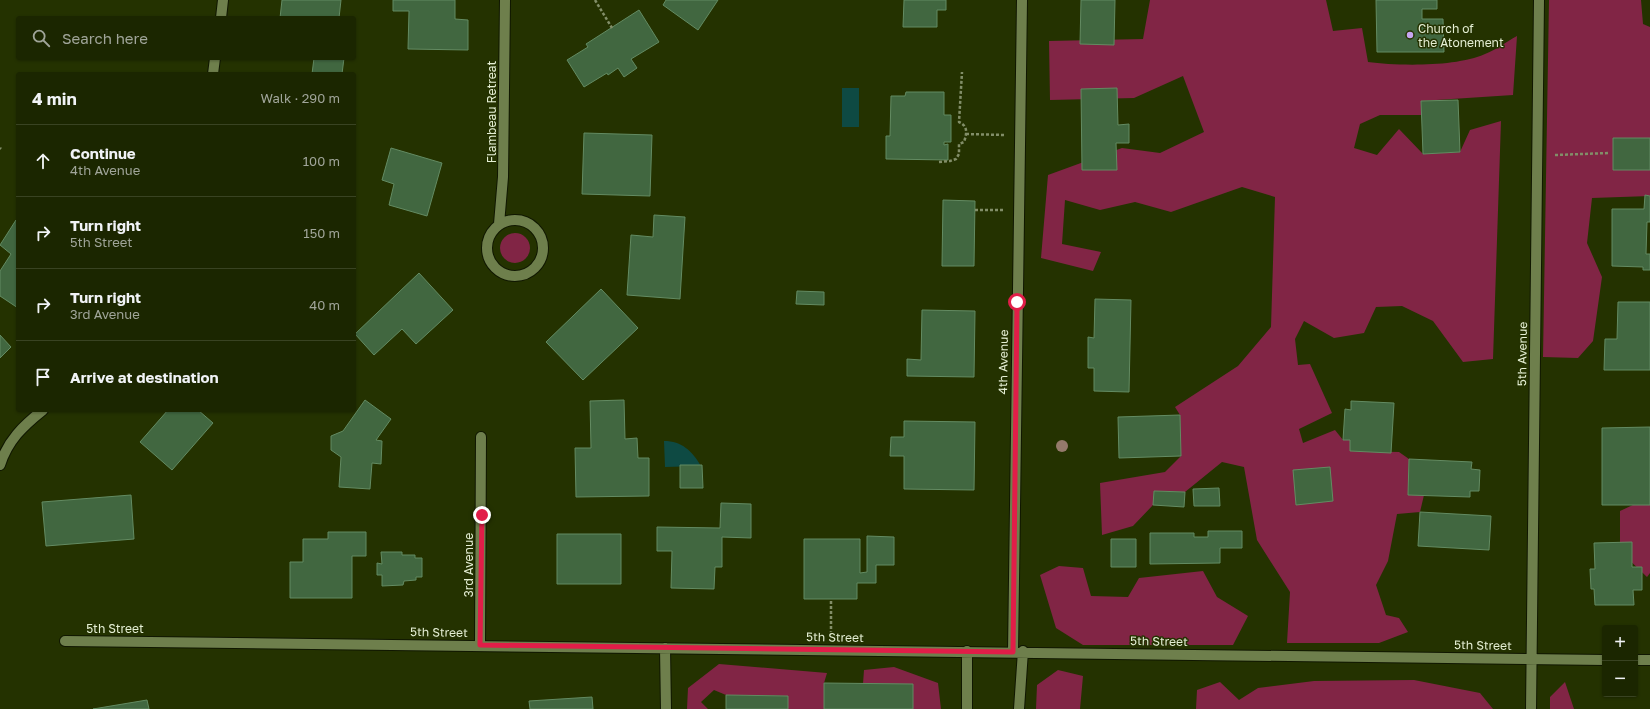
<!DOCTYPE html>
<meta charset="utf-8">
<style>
body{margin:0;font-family:"Golos Text",sans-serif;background:#28320f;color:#f1f3f6}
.controls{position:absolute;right:12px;bottom:12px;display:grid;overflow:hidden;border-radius:4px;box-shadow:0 1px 3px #0004}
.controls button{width:36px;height:36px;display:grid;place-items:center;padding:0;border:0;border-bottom:1px solid #394322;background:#1b2600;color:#f1f3f6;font:20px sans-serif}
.stop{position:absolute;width:12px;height:12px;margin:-9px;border:3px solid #e11d48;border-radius:50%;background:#fff}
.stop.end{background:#e11d48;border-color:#fff;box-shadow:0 1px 4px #0008}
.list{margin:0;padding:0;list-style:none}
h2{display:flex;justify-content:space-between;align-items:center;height:52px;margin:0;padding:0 16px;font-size:17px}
h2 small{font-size:13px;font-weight:400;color:#a0a599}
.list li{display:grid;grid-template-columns:26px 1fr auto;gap:12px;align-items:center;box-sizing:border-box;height:72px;padding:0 16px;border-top:1px solid #394322}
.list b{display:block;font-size:15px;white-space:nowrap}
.list p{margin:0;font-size:13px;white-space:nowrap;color:#a0a599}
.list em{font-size:13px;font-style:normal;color:#a0a599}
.icon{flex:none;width:22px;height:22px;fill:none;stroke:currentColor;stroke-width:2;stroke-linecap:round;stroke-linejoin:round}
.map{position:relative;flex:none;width:1650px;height:709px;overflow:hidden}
.search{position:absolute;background:#1b2600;box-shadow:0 1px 3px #0004;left:16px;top:16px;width:340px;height:44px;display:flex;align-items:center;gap:10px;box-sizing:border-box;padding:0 14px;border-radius:4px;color:#a0a599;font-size:15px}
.panel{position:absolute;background:#1b2600;box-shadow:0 1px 3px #0004;left:16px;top:72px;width:340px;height:340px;border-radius:4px}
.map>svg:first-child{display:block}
</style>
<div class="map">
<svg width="1650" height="709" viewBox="0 0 1650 709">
<rect width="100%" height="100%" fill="#243200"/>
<!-- green -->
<path fill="#812545" d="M1150,0H1326L1333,31L1362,28L1368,62C1398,66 1456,67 1485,54C1496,50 1506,42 1517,36L1513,95L1421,101V115H1380L1360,124L1354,148L1377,155L1399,129L1423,154L1460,152L1470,130L1501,121L1493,359L1463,362L1433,321L1402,306L1376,307L1364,333L1334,338L1304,321L1295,339L1298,365L1310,364L1332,413L1299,429L1303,443L1335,430L1343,440H1350V451L1399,452L1409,459L1408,494L1424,495L1420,512L1397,514L1388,561L1376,585L1386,615L1399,618L1408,632L1379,643H1287L1290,592L1257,540L1244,467L1222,462L1185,492L1154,491L1153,505L1133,526L1102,535L1100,483L1165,472L1181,456L1180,415L1175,407L1238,366L1271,327L1275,197L1242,187L1171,212L1135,202L1100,210L1065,200L1062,244L1101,252L1093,271L1041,258L1048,175L1122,148L1160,153L1204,132L1183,76L1134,98L1050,100L1049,41L1143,39Z
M1549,0H1641L1643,24L1650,27V196L1592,198L1587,243L1602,277L1593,341L1578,358L1543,357Z
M500 248a15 15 0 1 1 30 0a15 15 0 1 1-30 0Z
M1650,497V573L1647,577L1620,551V511Z
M1059,566L1083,568L1091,596L1128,597L1139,578L1203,571L1217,597L1248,616L1233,645H1083L1056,628L1040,575Z
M719,664L827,673L824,683V709H788V696L726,695L714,690L701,702L708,709H687L688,688Z
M894,667L938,683L941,709H913L863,684L864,670Z
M1058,670L1083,676L1080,709H1036L1037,685Z
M1414,680L1480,693L1493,709H1196L1197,690L1220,682L1239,700L1258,688L1314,681Z
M1565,682L1574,709H1550V697Z"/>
<!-- water -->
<path fill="#0e4a43" d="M842,88H859V127H842Z
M664,441C682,441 692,451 701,466L665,467Z"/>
<!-- building -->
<path fill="#416740" stroke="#638b62" d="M282,0H341L339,18H280Z
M393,0H455V19L468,20V50L408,49L409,11H393Z
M666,0H718L698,30L663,5Z
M904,0H946V10H937V27H903Z
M1081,0H1115L1114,45L1080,44Z
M1376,0H1437V9H1422V19H1443L1444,52H1377Z
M639,10L659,42L631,59L637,68L624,77L618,68L608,75L607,73L584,87L567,60L588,47L586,44Z
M314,58H344L342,74H312Z
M1117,88L1118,125L1129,124V143H1116L1117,170H1082L1081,89Z
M906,92H944V115H951V142H944V145L948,144V160L886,159V136H890L891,96H905Z
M1458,100L1460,152L1423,154L1421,101Z
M584,133L652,135L650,196L582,194Z
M1613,138H1650V170H1613Z
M391,148L442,163L427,216L389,205L394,184L382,180Z
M1645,195L1650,196V222H1647L1646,254H1650V270H1643V267L1612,266V209H1644Z
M943,200L975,201L974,266H942Z
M654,215L685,217L680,299L627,295L631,235L653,237Z
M16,220L18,222V308L0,296V271L11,254L0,245Z
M419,273L453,310L416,344L402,329L374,355L355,334Z
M601,289L638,328L583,380L546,342Z
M797,291L824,292V305L796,304Z
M1095,299L1131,300L1129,392L1094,391V368H1088V337L1094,338Z
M1618,302H1650V370H1604L1605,339H1617Z
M922,310L975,311L974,377L907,376V359L921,360Z
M0,335L11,347L0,358Z
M365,400L391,419L376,440L382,441L381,464L372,463L370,489L339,487L341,457L331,450V436L343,431Z
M624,400L625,439L637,438L638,458H649V496L576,497L575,448H591L590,401Z
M1351,401L1394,403L1391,453L1350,451V440H1343L1345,409L1351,410Z
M168,410H198L213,423L172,470L140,442Z
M1180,415L1181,456L1119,458L1118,417Z
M904,421L975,422L974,490L904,489V456H890L891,437H904Z
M1650,427V505H1602V428Z
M1409,459L1472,462L1471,469L1480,470L1479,491H1470V497L1408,495Z
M680,465H702L703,488H680Z
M1330,467L1333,501L1296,505L1293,470Z
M1219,488L1220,506H1194L1193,489Z
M1154,491L1185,492L1184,507L1153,505Z
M131,495L134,539L46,546L42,502Z
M721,503L751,504V538L722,537V567H715L714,589L671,588L672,551H657V527L720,528Z
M1420,512L1491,516L1489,550L1418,546Z
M1208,531H1242V548H1220V563L1150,564V533H1194V537H1208Z
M328,532H366V556H352V598H290V562H303V539H328Z
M557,534H621V584H557Z
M867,536L894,537V565H876V583H857V599H804V539H860V573L867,572Z
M1111,539H1136V567H1111Z
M1632,542V567H1642V590H1633L1634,605H1595L1594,589H1591L1590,569H1595L1594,543Z
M381,552H402V555H415V558H422V577H416V580L404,581L403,585L382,586V575H377V563L382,564Z
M824,683L913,684V709H824Z
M726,695L788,696V709H726Z
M592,697L593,709H530L529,701Z
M147,700L149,709H93Z"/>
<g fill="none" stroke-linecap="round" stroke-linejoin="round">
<!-- minor casing -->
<g stroke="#101701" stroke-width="12">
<path id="minor" d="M221,18L223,0
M213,74L215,58
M487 248a28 28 0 1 1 56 0a28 28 0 1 1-56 0Z
M499,224L503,177L505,0
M0,465C8,440 23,426 43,410
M65,641L1605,660
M480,645L481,437
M665,648L666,709
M1013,652L1022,0
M1635,660H1650
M967,709V651
M1019,709L1023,651
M1531,709L1539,0"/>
</g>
<!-- path -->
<path stroke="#828e68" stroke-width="2.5" stroke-dasharray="3 2" stroke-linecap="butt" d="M595,0L612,28
M966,134L1004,135
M0,148L1,149
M1555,155L1609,153
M939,162L950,161L956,159L959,154V144L964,142C967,133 968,126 959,122L962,72
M975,210H1003
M831,634V599"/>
<!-- minor -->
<use href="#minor" stroke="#6e7f4c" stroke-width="10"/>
</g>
<!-- trees -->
<circle fill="#957a6b" cx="1062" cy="446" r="6"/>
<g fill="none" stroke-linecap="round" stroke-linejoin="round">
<!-- route -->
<path stroke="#e11d48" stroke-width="5" d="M482,515L480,645L1013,652L1017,302"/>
</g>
<!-- markers -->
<circle fill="#c6a6f0" stroke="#243200" stroke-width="1.5" cx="1410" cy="35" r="4"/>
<g text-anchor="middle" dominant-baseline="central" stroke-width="3" stroke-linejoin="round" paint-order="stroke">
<!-- poi labels -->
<g font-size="12" fill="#e5efd4" stroke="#243200" text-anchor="start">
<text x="1418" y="28">Church of<tspan x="1418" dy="14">the Atonement</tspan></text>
</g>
<!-- street labels -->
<g font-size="12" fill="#e5efd4" stroke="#243200">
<text transform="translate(491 112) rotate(-90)">Flambeau Retreat</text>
<text transform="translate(1522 354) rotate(-89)">5th Avenue</text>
<text transform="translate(1003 362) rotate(-89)">4th Avenue</text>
<text transform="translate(468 565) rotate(-90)">3rd Avenue</text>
<text x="115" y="628">5th Street</text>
<text transform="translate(439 632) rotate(1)">5th Street</text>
<text transform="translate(835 637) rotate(1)">5th Street</text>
<text transform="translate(1159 641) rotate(1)">5th Street</text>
<text transform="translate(1483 645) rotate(1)">5th Street</text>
</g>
</g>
</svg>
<div class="controls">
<button>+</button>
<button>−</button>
</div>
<div class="stop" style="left:1017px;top:302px"></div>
<div class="stop end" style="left:482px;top:515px"></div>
<div class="search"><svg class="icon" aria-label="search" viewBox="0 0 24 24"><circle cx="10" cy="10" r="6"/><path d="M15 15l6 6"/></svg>Search here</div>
<section class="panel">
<h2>4 min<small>Walk · 290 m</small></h2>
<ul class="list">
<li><svg class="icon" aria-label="ahead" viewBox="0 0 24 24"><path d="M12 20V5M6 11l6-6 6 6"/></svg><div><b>Continue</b><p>4th Avenue</p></div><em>100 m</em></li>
<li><svg class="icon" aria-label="right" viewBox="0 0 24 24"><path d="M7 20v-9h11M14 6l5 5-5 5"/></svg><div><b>Turn right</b><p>5th Street</p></div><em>150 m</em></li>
<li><svg class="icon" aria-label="right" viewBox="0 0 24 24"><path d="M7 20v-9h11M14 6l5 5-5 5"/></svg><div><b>Turn right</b><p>3rd Avenue</p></div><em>40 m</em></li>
<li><svg class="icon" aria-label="arrive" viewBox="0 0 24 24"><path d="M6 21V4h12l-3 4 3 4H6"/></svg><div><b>Arrive at destination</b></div></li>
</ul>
</section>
</div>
